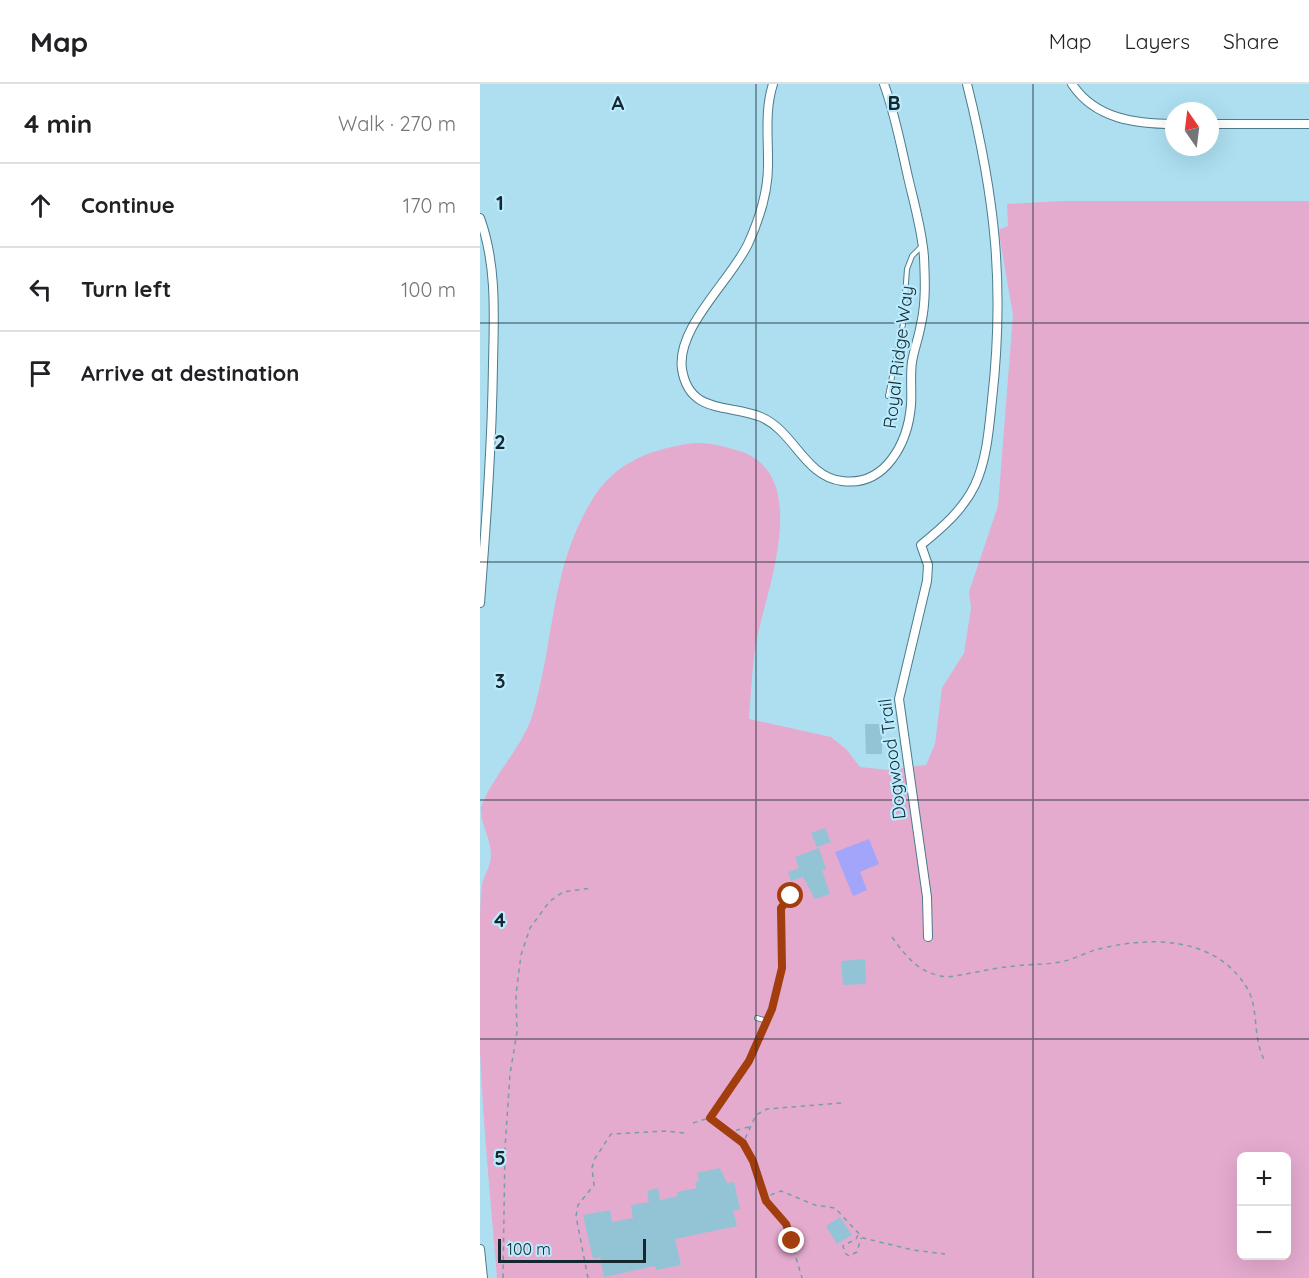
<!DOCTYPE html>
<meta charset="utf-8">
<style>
body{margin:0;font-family:Quicksand,sans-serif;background:#f6f6f6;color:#202124}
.controls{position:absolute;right:18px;bottom:18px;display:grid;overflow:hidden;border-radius:9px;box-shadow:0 6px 24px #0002}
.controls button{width:54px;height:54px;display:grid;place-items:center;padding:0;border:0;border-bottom:2px solid #e0e0e0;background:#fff;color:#202124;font:30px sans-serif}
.compass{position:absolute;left:685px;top:18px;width:54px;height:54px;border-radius:50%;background:#fff;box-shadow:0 6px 24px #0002;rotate:346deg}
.scale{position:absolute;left:18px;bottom:15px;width:148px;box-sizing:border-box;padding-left:6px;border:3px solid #15282f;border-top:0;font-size:16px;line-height:21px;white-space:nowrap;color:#15282f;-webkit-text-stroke:4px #baecfe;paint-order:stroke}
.stop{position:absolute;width:18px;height:18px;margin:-14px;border:4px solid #a23d0d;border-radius:50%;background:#fff}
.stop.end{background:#a23d0d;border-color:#fff;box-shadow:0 2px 6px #0008}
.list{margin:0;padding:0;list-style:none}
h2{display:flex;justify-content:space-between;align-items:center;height:78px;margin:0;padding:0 24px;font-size:26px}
h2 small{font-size:20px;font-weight:400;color:#757577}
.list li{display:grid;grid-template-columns:39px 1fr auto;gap:18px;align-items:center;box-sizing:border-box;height:84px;padding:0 24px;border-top:2px solid #e0e0e0}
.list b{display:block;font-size:22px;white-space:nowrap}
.list em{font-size:20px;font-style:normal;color:#757577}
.icon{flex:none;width:33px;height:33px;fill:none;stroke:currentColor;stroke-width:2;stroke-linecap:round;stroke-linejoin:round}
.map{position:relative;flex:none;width:829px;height:1194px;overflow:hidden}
header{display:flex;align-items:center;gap:36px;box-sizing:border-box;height:84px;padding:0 30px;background:#fff;border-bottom:2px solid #e0e0e0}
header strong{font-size:28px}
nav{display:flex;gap:33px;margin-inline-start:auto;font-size:21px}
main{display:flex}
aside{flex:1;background:#fff}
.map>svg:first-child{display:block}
</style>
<header>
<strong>Map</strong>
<nav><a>Map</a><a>Layers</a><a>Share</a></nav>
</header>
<main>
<aside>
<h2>4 min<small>Walk · 270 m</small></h2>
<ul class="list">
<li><svg class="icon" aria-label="ahead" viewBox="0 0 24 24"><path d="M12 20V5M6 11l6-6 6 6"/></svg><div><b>Continue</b></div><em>170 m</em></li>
<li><svg class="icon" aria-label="left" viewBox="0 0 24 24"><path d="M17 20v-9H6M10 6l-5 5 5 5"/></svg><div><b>Turn left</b></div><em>100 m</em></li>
<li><svg class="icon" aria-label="arrive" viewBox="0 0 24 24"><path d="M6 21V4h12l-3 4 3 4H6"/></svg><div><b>Arrive at destination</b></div></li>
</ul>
</aside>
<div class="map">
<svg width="829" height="1194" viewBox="0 0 829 1194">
<rect width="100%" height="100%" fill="#addff0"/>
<!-- green -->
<path fill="#e4abce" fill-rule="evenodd" d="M584,117H829V1194H17C11,1118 3,1042 0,966C0,926 0,886 0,846C0,831 0,816 2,801C4,791 11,782 11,771C11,753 0,741 1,723C14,689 43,664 53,629C75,555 70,485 112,416C134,380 166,367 206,360C222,357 240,361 256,366C335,387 286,507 276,559C272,583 271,610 269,635L351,653L366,665L380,683L408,686L446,681L455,660L462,604L484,569L491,524L489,508L518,422L533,231L519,149L520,145L528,142L527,120ZM762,1072H806V1172H762Z"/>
<!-- water -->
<path fill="#a2a5fa" d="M389,755L399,780L380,788L387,806L373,812L355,768Z"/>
<!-- building -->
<path fill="#93c4d5" d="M385,640H402V670H386Z
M345,744L351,758L337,763L331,749Z
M339,764L346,785L342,786L350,810L335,815L323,793L311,797L308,788L319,784L315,773Z
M385,875L386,900L363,901L361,877Z
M240,1084L247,1099L254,1098L260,1125L253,1127L257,1142L195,1155L201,1181L176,1186L175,1182L124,1193L120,1173L113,1175L103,1131L130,1126L132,1138L153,1134L151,1121L169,1118L167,1107L178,1104L180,1116L198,1112L197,1108L217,1104L215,1098H219L217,1089Z
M360,1133L372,1151L357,1160L346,1142Z"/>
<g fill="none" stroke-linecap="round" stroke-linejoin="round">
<!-- lane casing -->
<g stroke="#4c7b8b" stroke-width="6">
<path id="lane" d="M408,312L423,240L427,185L432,172L442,162
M277,934L287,937"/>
</g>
<!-- street casing -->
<g stroke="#4c7b8b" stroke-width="10">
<path id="street" d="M293,0C285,25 288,50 288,76C289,105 280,134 268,160C251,196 196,244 202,285C209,331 250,320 281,333C314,347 325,393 362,397C406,403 428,358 431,321C432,307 430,292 432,278C434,265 439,253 441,240C446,219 445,195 444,173C442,146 434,119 428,93C421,62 415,30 404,0
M592,0C615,35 656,40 694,40
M730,40H829
M0,134C17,181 14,232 13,280C12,360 6,440 0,519
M448,853L447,813L419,615L447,497L448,481L441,461C462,444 483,426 495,401C507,375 509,344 512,316C525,201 515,112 487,0
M0,1165L3,1194"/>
</g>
<!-- path -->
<path stroke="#769daa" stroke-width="1.5" stroke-dasharray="4.5 4.5" stroke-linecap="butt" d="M412,853C427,874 440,890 467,893C490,890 512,884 535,882C550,880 565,881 580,878C592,876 603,870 615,866C668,852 735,851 767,904C780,926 771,953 786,979
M289,932L302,884L301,824L303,818L316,809
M361,1019L287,1025L276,1031L263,1059L284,1110L288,1112L301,1107L335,1121L355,1124L383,1154L433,1166L465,1170
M213,1039L229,1034
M269,1043L249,1048L232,1037L230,1031L269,977L284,944
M250,1049L262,1059
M284,1111L289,1121L306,1140L322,1194
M378,1151L376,1155L363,1162L365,1169L369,1172L377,1168L381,1154
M23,1194L25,1064L30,990L37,948L36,910L41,871L50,844L69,818L83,808L111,804
M108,1194L96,1132L98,1121L114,1101L112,1084L114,1076L131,1050L184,1047L205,1049"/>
<!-- lane -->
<use href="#lane" stroke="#fff" stroke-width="4"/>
<!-- street -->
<use href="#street" stroke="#fff" stroke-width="8"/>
</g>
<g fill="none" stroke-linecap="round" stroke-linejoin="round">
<!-- route -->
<path stroke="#a23d0d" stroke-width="8" d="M311,812L301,824L302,884L292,925L269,977L230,1034L263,1059L273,1077L286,1117L306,1140L312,1157"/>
</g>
<!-- grid -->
<path fill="none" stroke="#15282f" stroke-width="1.5" stroke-opacity="0.55" d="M276,0V1194M553,0V1194M0,239H829M0,478H829M0,716H829M0,955H829"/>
<g text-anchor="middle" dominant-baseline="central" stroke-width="4.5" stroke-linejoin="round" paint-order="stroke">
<!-- street labels -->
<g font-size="18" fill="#15282f" stroke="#baecfe">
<text transform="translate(418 273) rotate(-83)">Royal Ridge Way</text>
<text transform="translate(412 675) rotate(-97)">Dogwood Trail</text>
</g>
</g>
<g font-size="20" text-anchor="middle" font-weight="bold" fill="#15282f" stroke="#baecfe" stroke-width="4.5" stroke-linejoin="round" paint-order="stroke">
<text x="138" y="26">A</text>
<text x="414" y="26">B</text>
<text x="20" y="126">1</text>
<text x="20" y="365">2</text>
<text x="20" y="604">3</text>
<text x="20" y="843">4</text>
<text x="20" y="1081">5</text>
</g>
</svg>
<div class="controls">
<button>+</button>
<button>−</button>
</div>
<svg class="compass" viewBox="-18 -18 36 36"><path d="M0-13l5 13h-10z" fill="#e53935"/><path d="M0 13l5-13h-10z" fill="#757577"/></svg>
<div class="scale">100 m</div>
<div class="stop" style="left:311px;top:812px"></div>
<div class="stop end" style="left:312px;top:1157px"></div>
</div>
</main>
